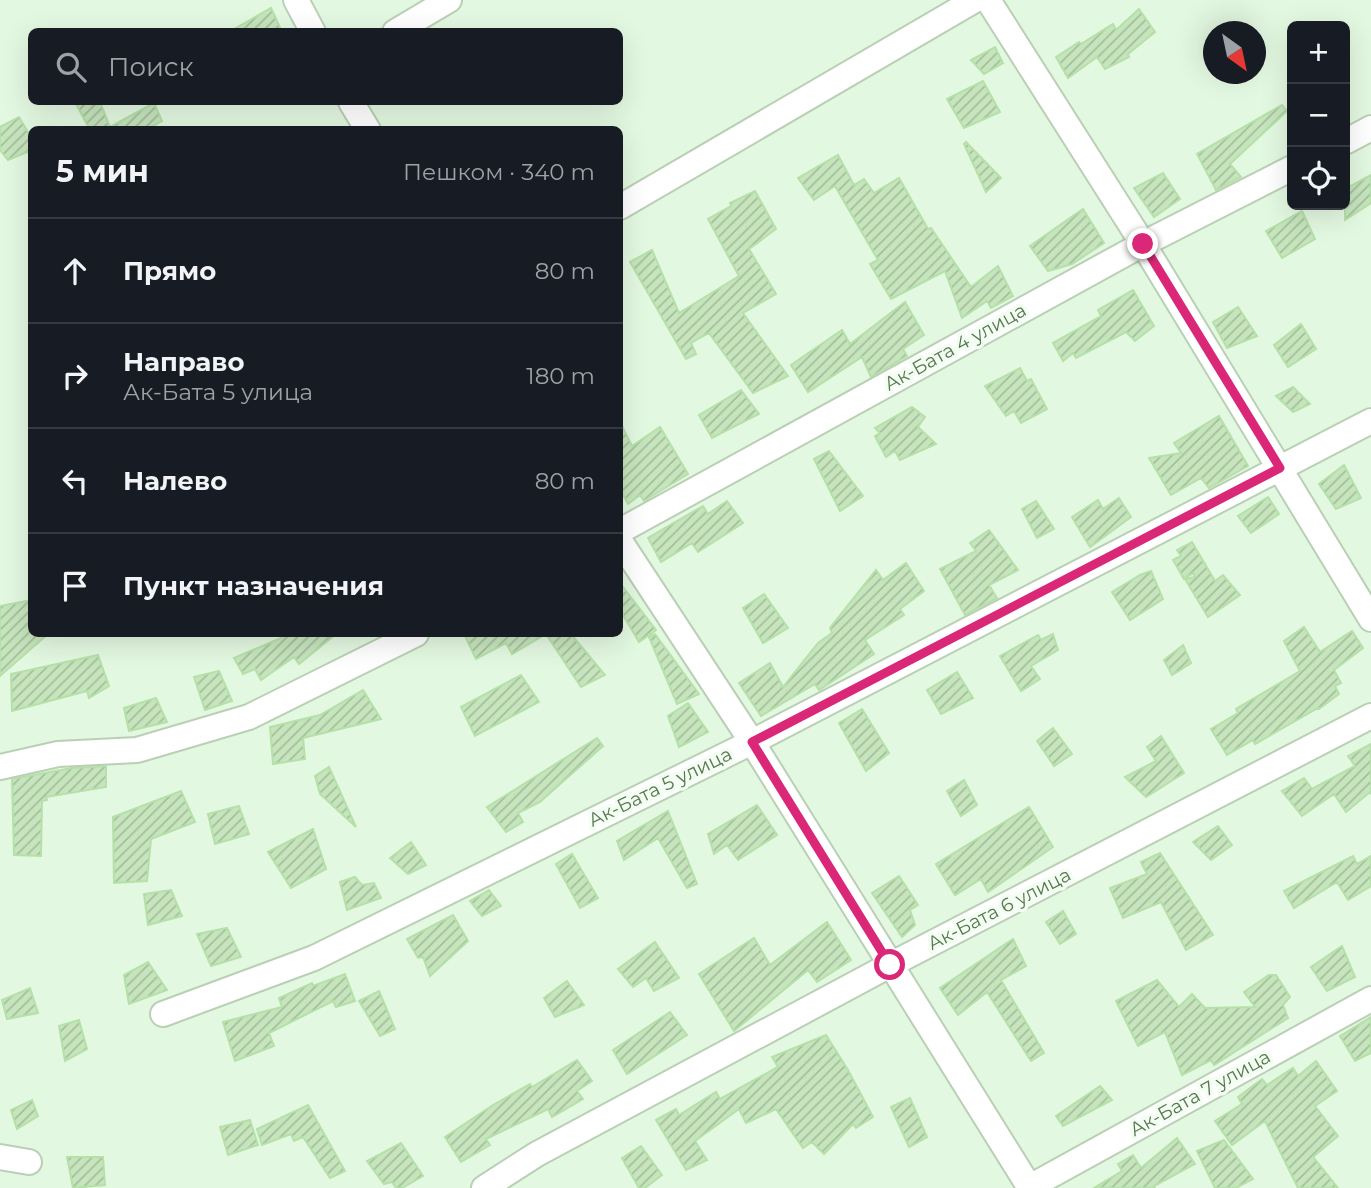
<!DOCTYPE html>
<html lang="ru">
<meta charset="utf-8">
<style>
body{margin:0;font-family:Montserrat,sans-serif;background:#20242c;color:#f1f3f6}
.controls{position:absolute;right:21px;top:21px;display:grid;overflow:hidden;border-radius:10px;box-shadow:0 7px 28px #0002}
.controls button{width:63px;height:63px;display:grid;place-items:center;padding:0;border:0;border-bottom:2px solid #363941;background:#171b24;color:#f1f3f6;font:35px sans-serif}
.compass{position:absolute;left:1203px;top:21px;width:63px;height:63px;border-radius:50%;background:#171b24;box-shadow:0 7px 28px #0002;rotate:147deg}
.stop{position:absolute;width:21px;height:21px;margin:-16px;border:5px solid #db2777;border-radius:50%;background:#fff}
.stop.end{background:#db2777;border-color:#fff;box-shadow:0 2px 7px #0008}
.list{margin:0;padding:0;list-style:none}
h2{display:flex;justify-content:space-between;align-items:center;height:91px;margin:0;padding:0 28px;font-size:30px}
h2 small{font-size:23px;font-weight:400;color:#9ea1a6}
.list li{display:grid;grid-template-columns:46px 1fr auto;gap:21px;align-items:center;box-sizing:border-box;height:105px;padding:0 28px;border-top:2px solid #363941}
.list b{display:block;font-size:26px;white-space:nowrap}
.list p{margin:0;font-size:23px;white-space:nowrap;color:#9ea1a6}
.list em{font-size:23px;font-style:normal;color:#9ea1a6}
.icon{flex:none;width:38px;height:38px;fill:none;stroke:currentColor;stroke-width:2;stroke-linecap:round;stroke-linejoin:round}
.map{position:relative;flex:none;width:1371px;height:1188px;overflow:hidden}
.search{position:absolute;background:#171b24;box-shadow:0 7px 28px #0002;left:28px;top:28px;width:595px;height:77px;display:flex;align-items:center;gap:18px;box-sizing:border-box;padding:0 24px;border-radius:10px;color:#9ea1a6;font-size:26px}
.panel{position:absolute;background:#171b24;box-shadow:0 7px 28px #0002;left:28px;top:126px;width:595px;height:511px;border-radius:10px}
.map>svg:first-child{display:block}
</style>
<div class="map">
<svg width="1371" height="1188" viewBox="0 0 1371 1188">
<defs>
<pattern id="building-hatch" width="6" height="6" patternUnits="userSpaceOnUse" patternTransform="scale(1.75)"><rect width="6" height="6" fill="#c6e5bd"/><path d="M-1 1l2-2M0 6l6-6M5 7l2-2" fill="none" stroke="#a4be9c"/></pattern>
</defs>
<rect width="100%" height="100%" fill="#edfced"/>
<!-- residential -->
<path fill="#e3f8e1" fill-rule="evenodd" d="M0,0H1371V1188H0ZM1292,26H1345V205H1292ZM32,32H620V102H32ZM1214,32H1256V74H1214ZM32,130H620V634H32Z"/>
<!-- building -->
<path fill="url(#building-hatch)" stroke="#b5e1a8" stroke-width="2" d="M271,8L282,32H229Z
M1139,9L1155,32L1128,54L1129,57L1105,69L1097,57L1068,78L1056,57L1079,42L1081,44L1113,24L1116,30Z
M995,47L1003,63L984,74L971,60Z
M983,81L1000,112L964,128L947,99Z
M75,102H100L110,127L154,103L162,121L146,130H90Z
M1282,105L1287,111L1230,164L1241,177L1216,190L1197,154Z
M19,117L32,139V150L8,160L0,150V127Z
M966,142L1001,178L986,192L964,144Z
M838,155L854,185L864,179L874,193L899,178L928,229L931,228L971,287L998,266L1013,296L991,308L987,301L962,318L945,271L891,299L870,264L878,260L835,186L814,200L798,178Z
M1163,173L1180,199L1154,217L1134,188Z
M1371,175V203L1345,220V189Z
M755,191L776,229L749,249L776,294L743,313L788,376L753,393L709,333L691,343L696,354L686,359L630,262L652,250L679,313L739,276L708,219L731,206L730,203Z
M1083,209L1104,243L1072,264L1048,271L1030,246Z
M1302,211L1315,239L1282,258L1266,231Z
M1133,290L1154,326L1135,341L1126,332L1076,358L1073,353L1063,361L1053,343L1101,316L1098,310Z
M905,302L924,335L903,349L907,356L871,377L862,357L808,392L791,365L842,330L850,344Z
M1238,307L1257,336L1227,348L1213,322Z
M1301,324L1316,349L1288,367L1274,345Z
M1020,368L1027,381L1031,379L1047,409L1021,423L1014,411L1006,416L985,386Z
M1293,387L1310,404L1293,412L1276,396Z
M741,390L759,414L712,438L699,415Z
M912,407L925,417L918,427L936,444L900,460L895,451L886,457L875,436L880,433L875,428Z
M1219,416L1248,466L1209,488L1201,478L1171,495L1149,458L1181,453L1174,443Z
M620,422L632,446L660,427L688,474L644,501L640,495L628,504L620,489Z
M829,451L863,496L840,511L814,459Z
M1344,465L1361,498L1336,509L1319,484Z
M1268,497L1279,514L1251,533L1238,516Z
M1119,498L1131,517L1090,547L1072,517L1098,500L1103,509Z
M727,501L743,523L698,552L692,543L661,562L648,538L703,506L708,514Z
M1036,501L1054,529L1037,538L1022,509Z
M989,530L1018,570L989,585L997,598L965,615L940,569L976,551L970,543Z
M1192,542L1215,581L1223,575L1240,595L1208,617L1185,579L1195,577L1193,573L1184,579L1173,560L1181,556L1177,550Z
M906,563L924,591L900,609L904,615L865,640L874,654L819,690L815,684L761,716L739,683L770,663L783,687L818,643L832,633L830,628L876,570L883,580Z
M1151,571L1163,599L1130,620L1112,592L1140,575Z
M620,583L656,630L639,642L620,610Z
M764,594L788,628L763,643L743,608Z
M32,600V634H48L0,676V606Z
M1304,627L1320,652L1352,631L1363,648L1334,670L1341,683L1335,686L1339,694L1319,709L1318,708L1255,744L1253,740L1227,755L1211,729L1238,713L1236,709L1300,671L1284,641Z
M278,634H336L299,664L294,657L261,680L255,669L243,674L234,658L281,638Z
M464,634H571L605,675L581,687L546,634L512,654L506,643L476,659Z
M655,634L699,694L677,704L649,637Z
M1053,634L1058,650L1031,666L1040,679L1021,691L1000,656L1038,635L1041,640Z
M1183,645L1191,663L1172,675L1164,660Z
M98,655L109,686L89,698L87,691L12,711L11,674Z
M219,671L232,701L205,710L194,677Z
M957,672L973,698L941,714L927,690Z
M521,675L539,702L475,736L461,707Z
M363,690L381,719L303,738L305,759L273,764L270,727L320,715Z
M156,698L167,722L129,731L124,708Z
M688,703L708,732L679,747L668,716Z
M862,709L889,753L866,771L839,723Z
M1053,728L1072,754L1054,766L1037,741Z
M1161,736L1184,773L1146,797L1125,777L1156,761L1147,747Z
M597,738L603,746L540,802L518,813L523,822L506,832L487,807Z
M1371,744V794L1370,792L1346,812L1334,794L1302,816L1282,791L1304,778L1312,789L1355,766L1348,756Z
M106,766V787L46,797L47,800L42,801L41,856L14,855L12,779L72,768Z
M329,767L356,827L320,794L315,776Z
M964,780L977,805L961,816L947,791Z
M181,791L195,822L151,839L147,881L114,883L113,817Z
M757,805L777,835L738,860L727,845L714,854L708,834Z
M239,806L249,834L215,844L208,814Z
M1029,807L1053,847L988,892L981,879L955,895L936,864Z
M668,811L697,884L687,888L658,838L624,860L617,841Z
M1218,826L1232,845L1211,860L1193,842Z
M313,829L326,869L291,888L268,852Z
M411,842L426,865L408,874L390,858Z
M1160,853L1213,935L1186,950L1161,902L1123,918L1110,888L1147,874L1141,862Z
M572,854L598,898L580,908L556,864Z
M1353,856L1357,864L1371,856V886L1348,900L1337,882L1294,908L1284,891Z
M899,876L918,905L910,910L915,925L902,937L872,893Z
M355,877L362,885L374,883L381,898L347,910L340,882Z
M171,890L182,916L148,925L144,894Z
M489,890L501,906L482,916L470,901Z
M1063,911L1076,934L1060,944L1046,922Z
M453,915L468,941L430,976L423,957L418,958L407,939Z
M827,922L851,960L817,982L808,970L734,1031L699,974L754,938L770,965Z
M227,928L241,957L211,966L197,934Z
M1013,939L1026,966L1001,980L1044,1053L1031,1061L987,992L958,1015L940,988Z
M655,942L679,978L654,991L646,978L633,987L618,969Z
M1342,946L1355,977L1327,991L1311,967Z
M148,962L167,990L129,1004L124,975Z
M345,974L355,1001L336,1007L333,1001L269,1033L274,1046L235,1061L223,1022L282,1007L279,998L312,983L313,986Z
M1269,975H1276L1290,997L1283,1005L1288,1018L1214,1065L1211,1060L1182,1075L1165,1032L1138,1046L1116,1001L1157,980L1179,1007L1192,994L1205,1008L1255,1007L1244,992Z
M567,981L584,1005L555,1017L544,998Z
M30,988L38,1013L7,1019L2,1000Z
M379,991L395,1029L380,1036L359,1001Z
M670,1012L687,1035L627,1074L613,1050Z
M1371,1017V1053L1355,1061L1340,1036Z
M79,1020L87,1049L65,1061L59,1026Z
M826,1035L848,1070L873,1117L856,1128L853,1124L824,1154L812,1142L803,1148L776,1109L746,1123L739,1109L695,1141L707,1160L686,1170L656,1120L676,1109L679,1115L716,1092L720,1099L778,1067L772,1057Z
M577,1060L592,1081L577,1091L583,1099L552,1117L548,1109L486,1139L490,1145L461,1162L445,1137L493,1105L530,1084L532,1087Z
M1316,1061L1337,1091L1315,1106L1338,1136L1313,1157L1338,1188H1298L1265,1121L1232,1145L1215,1121L1242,1104L1238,1097L1262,1079L1267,1085L1293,1068L1298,1076Z
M1100,1086L1112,1100L1063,1126L1056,1116Z
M910,1098L927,1137L909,1147L891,1107Z
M32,1100L38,1116L17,1129L11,1110Z
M308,1105L345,1171L330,1178L303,1137L294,1141L291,1134L262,1145L257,1129Z
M250,1120L258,1145L228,1155L220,1127Z
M1177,1138L1195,1164L1154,1186L1155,1188H1094L1122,1171L1118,1164L1133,1155L1141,1168Z
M1224,1140L1253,1179L1236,1188H1215L1197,1151Z
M401,1143L423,1176L402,1188H396L392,1182L384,1184L367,1161Z
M641,1146L662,1175L645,1188H639L622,1158Z
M67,1157H103L105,1185L73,1188Z"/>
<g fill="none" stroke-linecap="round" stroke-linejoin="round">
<!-- minor casing -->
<g stroke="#bad0b5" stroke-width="28">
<path id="minor" d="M296,0L313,32
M988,0L1143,244L1371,619
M395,32L449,0
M351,102L368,130
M1345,142L1371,128
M620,207L975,0
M620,531L1143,244L1292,168
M620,541L752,742L1030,1188
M0,767L58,754L137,750L249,717L416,634
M163,1014L314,958L752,742L1371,421
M0,1157L29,1162
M484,1188L537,1154L890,965L1371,716
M1028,1188L1371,999"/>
</g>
<!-- minor -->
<use href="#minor" stroke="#fff" stroke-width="24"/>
</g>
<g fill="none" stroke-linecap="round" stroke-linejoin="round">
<!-- route -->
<path stroke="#db2777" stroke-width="9" d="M890,965L752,742L1280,468L1143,244"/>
</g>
<g text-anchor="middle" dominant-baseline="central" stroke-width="7" stroke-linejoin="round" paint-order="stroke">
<!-- street labels -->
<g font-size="19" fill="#5a7650" stroke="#f3fef3">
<text transform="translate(955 347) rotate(-29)">Ак-Бата 4 улица</text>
<text transform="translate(660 787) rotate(-26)">Ак-Бата 5 улица</text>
<text transform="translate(999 909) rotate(-27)">Ак-Бата 6 улица</text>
<text transform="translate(1200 1093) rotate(-29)">Ак-Бата 7 улица</text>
</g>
</g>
</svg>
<div class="controls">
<button>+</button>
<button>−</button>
<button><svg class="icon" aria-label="locate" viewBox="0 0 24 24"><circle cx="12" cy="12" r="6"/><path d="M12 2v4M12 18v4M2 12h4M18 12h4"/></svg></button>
</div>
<svg class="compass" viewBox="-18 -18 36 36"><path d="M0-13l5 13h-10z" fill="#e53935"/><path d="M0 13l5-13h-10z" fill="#9ea1a6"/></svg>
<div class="stop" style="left:890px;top:965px"></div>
<div class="stop end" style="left:1143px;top:244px"></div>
<div class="search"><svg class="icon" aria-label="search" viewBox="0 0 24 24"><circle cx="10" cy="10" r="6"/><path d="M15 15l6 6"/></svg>Поиск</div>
<section class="panel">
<h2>5 мин<small>Пешком · 340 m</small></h2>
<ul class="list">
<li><svg class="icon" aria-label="ahead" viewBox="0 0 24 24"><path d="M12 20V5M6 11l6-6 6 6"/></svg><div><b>Прямо</b></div><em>80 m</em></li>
<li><svg class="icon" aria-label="right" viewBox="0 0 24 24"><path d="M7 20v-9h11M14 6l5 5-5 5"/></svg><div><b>Направо</b><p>Ак-Бата 5 улица</p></div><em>180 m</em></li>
<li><svg class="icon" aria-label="left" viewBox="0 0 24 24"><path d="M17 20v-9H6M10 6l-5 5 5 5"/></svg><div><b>Налево</b></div><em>80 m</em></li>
<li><svg class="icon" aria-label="arrive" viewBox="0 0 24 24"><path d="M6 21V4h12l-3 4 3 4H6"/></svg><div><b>Пункт назначения</b></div></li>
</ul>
</section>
</div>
